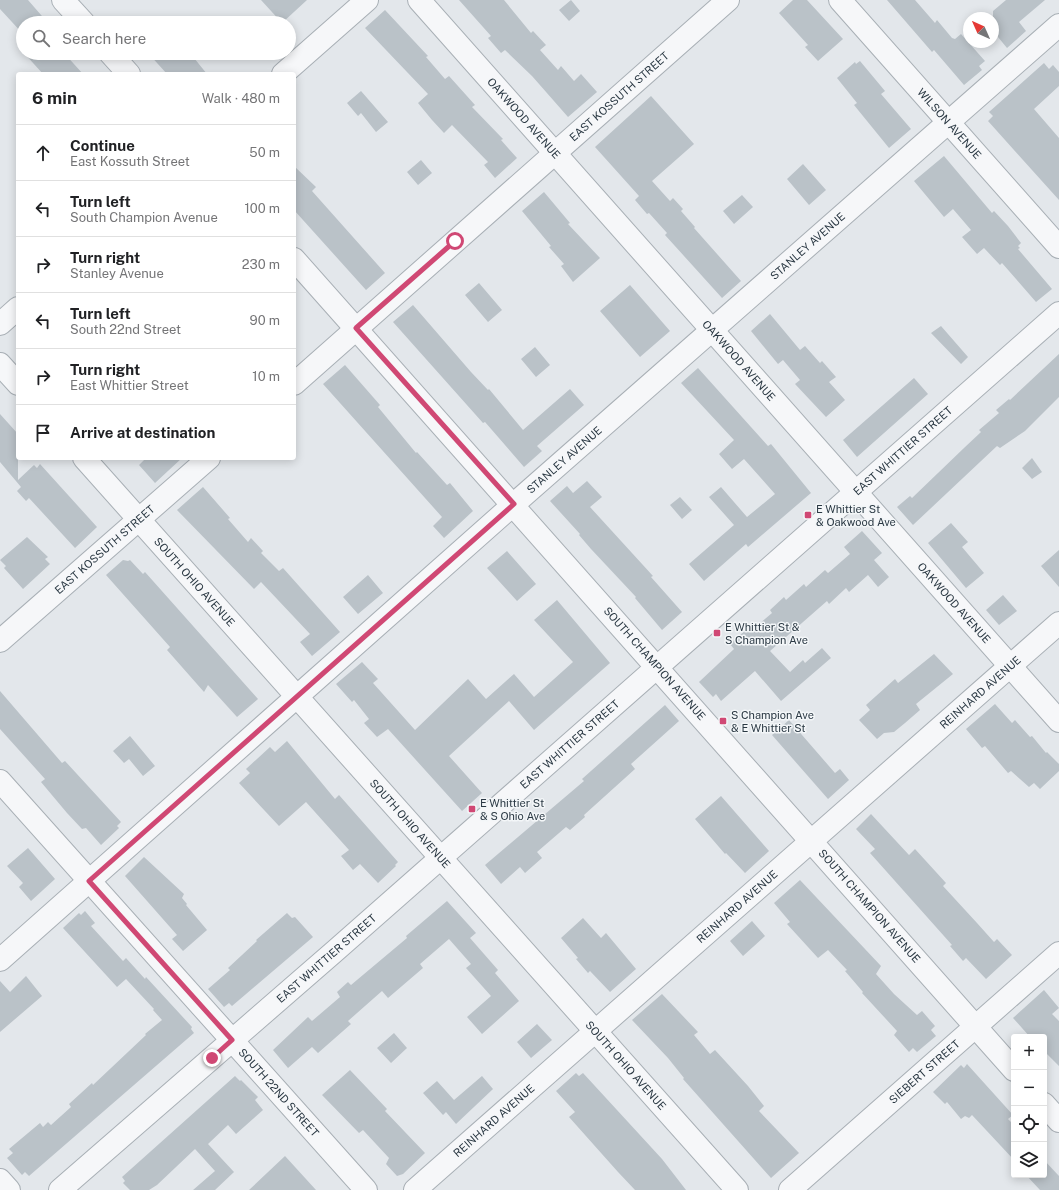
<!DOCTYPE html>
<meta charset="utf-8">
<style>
body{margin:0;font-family:"Public Sans",sans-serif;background:#f6f6f6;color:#202124}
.controls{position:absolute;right:12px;bottom:12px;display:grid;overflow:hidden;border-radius:4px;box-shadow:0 2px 10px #0003}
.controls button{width:36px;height:36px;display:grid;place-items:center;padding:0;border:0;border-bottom:1px solid #e0e0e0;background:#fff;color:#202124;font:20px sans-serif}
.compass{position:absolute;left:963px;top:12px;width:36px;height:36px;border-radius:50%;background:#fff;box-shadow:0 2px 10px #0003;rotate:315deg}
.stop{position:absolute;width:12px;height:12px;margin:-9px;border:3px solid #d04874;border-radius:50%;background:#fff}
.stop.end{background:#d04874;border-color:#fff;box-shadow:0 1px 4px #0008}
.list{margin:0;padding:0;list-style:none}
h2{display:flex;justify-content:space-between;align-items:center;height:52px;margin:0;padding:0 16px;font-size:17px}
h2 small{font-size:13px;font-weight:400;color:#757577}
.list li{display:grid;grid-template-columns:26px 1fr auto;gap:12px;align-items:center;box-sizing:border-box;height:56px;padding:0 16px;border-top:1px solid #e0e0e0}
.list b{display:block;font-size:15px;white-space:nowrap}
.list p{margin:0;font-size:13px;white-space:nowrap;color:#757577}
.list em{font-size:13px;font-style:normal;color:#757577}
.icon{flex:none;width:22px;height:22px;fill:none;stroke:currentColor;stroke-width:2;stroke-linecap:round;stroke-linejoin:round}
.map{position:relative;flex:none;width:1059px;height:1190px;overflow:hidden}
.search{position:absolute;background:#fff;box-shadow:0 2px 10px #0003;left:16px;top:16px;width:280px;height:44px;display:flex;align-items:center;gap:10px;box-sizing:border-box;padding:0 14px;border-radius:22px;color:#757577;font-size:15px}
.panel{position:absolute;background:#fff;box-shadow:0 2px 10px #0003;left:16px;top:72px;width:280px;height:388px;border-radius:4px}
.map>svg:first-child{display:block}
</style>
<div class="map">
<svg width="1059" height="1190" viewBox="0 0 1059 1190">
<rect width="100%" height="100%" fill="#e3e7eb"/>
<!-- building -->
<path fill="#bac2c8" d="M0,0H28L48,23H23V34L0,9Z
M261,0H307L282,23Z
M459,0H504L531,33L533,31L546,45L540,50L558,70L561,66L574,81L581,74L597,92L568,117L532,76L505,50L501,53L488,38L491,36Z
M571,0L580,11L569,21L559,10Z
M793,0H807L843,39L818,61L805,47L808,45L779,13Z
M887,0H915L935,23L937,20L952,38L955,39L961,34L985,61L979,66L982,70L964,85L934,50L932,52Z
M1006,0H1045L1019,22L1026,31L1007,48L993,31V11Z
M385,10L428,56L426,57L445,79L449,76L475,105L472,107L503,139L501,140L517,158L495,178L484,165L488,162L452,125L444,133L432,120L418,103L428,94L365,28Z
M24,53H64L83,74H43Z
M148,53H190L207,74H167Z
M860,61L885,91L881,94L911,129L889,148L854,105L857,103L837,78L855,62L856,64Z
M1044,63L1049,69L1053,65L1059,72V86L1034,109L1059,138V200L988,121L993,116L989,112Z
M361,91L388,122L376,132L361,113L358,116L347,103Z
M651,96L694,144L652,181L670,201L673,198L683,209L681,211L695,227L694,228L741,281L722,298L665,235L667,233L649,213L647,214L635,200L639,196L595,147Z
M944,156L992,213L994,211L1008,226L1021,243L1018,246L1020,248L1018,249L1052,289L1036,302L1002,263L1000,265L984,248L977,254L962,237L971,230L953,209L944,217L914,181Z
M421,160L432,173L418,185L407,172Z
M803,164L826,190L809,205L787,179Z
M294,166L316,187L312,191L385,273L366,290L294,210Z
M544,192L570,223L568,224L600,258L573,282L561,266L564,264L549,247L551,246L522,211Z
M742,195L753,207L734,224L723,211Z
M479,283L502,310L488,322L465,295Z
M630,285L670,331L640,357L600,311Z
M413,305L471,372L488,390L489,389L523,430L570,389L584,405L537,446L542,451L524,467L485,422L483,423L393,322Z
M770,314L800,350L805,346L820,363L822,361L836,377L829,382L845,400L826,417L795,384L800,380L783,360L778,364L751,331Z
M941,326L968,357L961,364L931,333Z
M535,347L550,365L536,377L521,359Z
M1059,354V397L1025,431L1000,448L997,446L913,525L897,507L910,496L912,498L964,448L981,432L979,430L999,413L996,410L1009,399L1010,400Z
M345,365L380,405L378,407L416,453L417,452L447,485L450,483L473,511L444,538L433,526L442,517L323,384Z
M698,368L768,446L771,444L811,493L748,547L746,544L704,581L689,564L734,525L709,497L721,487L747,517L775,494L744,459L732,469L719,454L734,440L681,383Z
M914,378L928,394L857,457L843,440Z
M0,414L18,434V480L34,465L37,468L40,464L97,527L75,548L29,498L26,501L17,491L21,487L0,462Z
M146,458H182L155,483L139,465Z
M1032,458L1042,472L1032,479L1022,468Z
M587,481L602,497L590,507L653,576L651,577L682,612L662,630L635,598L636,597L591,549L579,535L580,534L550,501L567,486L573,493Z
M203,487L230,518L228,519L248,542L251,538L263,551L261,553L279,571L283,568L340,632L312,656L300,642L310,634L261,582L254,589L177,510Z
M680,497L692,510L682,519L670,505Z
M951,523L968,542L962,547L984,573L966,588L928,543Z
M862,531L882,553L874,560L889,577L878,587L868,575L849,592L846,588L829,604L827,601L770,651L790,672L803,660L805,663L822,648L831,658L781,701L755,671L721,701L716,694L713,697L699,682L734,649L730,644L748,628L751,631L772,613L770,610L784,597L786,600L804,584L806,587L825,570L828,573L850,554L844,547Z
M27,537L48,557L45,559L50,564L23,589L4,568L6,566L0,560Z
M1059,550V587L1041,566Z
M507,551L536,584L517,601L487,568Z
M123,560L128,561L130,560L143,574L145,572L258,699L237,717L208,685L204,692L167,650L170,647L106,575Z
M368,575L383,593L358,614L343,597Z
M1003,595L1017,611L999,625L986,610Z
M557,600L610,663L534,730L509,701L449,756L482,793L462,811L388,729L377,737L364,723L369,719L354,700L352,702L336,684L362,662L378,679L373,683L415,730L468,679L486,699L514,674L534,697L573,662L534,620Z
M934,654L953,674L916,704L920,710L905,723L894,732L884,733L877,739L859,720L870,710L866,705L895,679L898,683Z
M0,691L62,763L65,761L121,822L117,826L119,828L101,845L86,828L82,829L67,813L41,782L45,779L0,729Z
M995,704L1012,723L1015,720L1030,737L1032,736L1046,753L1047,752L1059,764V771L1040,789L1034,783L1029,787L1011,771L1008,773L985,746L982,748L966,729Z
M665,705L679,721L631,764L635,769L584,815L585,817L570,830L566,827L537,852L542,858L525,873L520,867L501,884L485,865L584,781L582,779Z
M789,720L835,773L840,769L849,780L828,799L772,735Z
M130,736L155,766L143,776L129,759L124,763L113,751Z
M287,741L335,799L339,795L398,862L395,865L396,866L378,883L360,864L353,870L341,856L349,850L306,802L279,826L239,783L250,773L246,769L270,747L275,752Z
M721,796L769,851L745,873L726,853L725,854L695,819Z
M871,814L909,855L915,849L946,883L943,886L977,923L994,942L997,939L1012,955L986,979L966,958L963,961L950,946L952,945L870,853L875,849L856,829Z
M28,848L55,879L31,901L19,887L23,883L7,866Z
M144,857L184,894L182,898L187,904L186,905L207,930L183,951L172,939L177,935L125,876Z
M800,880L881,966L876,974L894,994L917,1015L922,1011L935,1026L931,1030L936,1036L917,1052L913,1048L909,1052L894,1035L897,1031L862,993L863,992L845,971L847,970L828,950L818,958L787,924L790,922L774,903Z
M447,901L476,933L470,938L498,970L495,973L519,1001L482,1034L467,1017L491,996L466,968L471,964L449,939L420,964L423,968L388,998L382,991L348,1021L351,1024L318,1053L312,1047L288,1068L273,1050L308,1017L312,1021L340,997L337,992L348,982L351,985L407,938L406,936Z
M85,911L95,923L91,926L123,961L126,958L145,979L146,977L192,1027L191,1029L194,1033L29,1176L25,1172L22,1175L7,1158L13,1153L9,1149L40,1123L43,1127L48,1122L51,1125L71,1107L69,1104L92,1083L93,1085L146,1035L145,1034L162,1020L153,1010L154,1009L126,979L117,987L63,928L79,913L81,915Z
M287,913L292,918L295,917L313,937L232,1006L229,1003L224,1007L208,989L230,970L228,968L257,941L256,940Z
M583,918L601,938L606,933L636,969L610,992L590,971L588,973L576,959L578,958L561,938Z
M752,921L765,936L743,956L730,941Z
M26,976L42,996L0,1032V981L10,992Z
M1044,990L1059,1008L1052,1014L1059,1021V1066L1044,1051V1037H1030L1013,1018Z
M662,994L698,1032L694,1035L710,1054L715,1050L748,1086L764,1106L759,1111L799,1153L771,1178L683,1079L684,1078L668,1058L632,1020Z
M537,1024L552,1040L531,1058L517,1042Z
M394,1033L407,1048L391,1063L377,1048Z
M967,1064L1013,1115L1008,1119L1014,1125V1160L972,1115L969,1118L965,1116L961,1119L947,1102L945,1104L933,1092L961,1065L964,1068Z
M350,1070L387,1109L385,1111L425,1153L403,1174L397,1176L386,1164L389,1158L363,1130L359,1133L322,1095Z
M576,1073L579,1076L583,1073L662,1159L686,1190H635L618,1172L569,1117L575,1112L556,1091Z
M235,1076L240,1081L241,1080L258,1097L255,1100L263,1110L236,1134L228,1125L208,1144L234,1172L215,1190H193L215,1171L195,1149L157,1185L149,1190H130L123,1183L125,1181L122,1177Z
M482,1076L493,1089L456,1124L446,1112L443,1115L423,1093L437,1081L454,1100Z
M285,1156L316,1190H249Z
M1044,1160L1059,1176V1190H1040L1026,1175H1044Z"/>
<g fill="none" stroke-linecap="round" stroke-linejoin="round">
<!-- minor casing -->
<g stroke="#a8afb5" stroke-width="24">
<g id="minor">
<path d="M63,0L84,23"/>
<path id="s1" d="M419,0L1059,721"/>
<path id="s2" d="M840,0L1059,247"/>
<path d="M110,53L129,74"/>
<path d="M283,74L367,0"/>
<path id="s3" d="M294,259C535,528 775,798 1014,1070"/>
<path d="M0,324L18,308"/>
<path d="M0,364L18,384"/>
<path id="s4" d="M294,384L728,0"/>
<path id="s5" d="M84,458L737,1190"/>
<path id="s6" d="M0,641L209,458"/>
<path id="s7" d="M0,781L366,1190"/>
<path id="s8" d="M0,960L514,504L1059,25"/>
<path d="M1044,1104L1059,1121"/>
<path d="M0,1180L9,1190"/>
<path id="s9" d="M60,1190L335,951L1059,313"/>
<path id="s10" d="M415,1190L1059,623"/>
<path id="s11" d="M790,1190L1059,953"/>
</g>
</g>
<!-- minor -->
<use href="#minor" stroke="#f6f7f9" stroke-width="22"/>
</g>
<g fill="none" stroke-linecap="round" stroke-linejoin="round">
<!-- route -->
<path stroke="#d04874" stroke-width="5" d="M212,1058L232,1040L89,881L514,504L356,328L455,241"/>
</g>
<!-- markers -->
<g fill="#d04874" stroke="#f3f6f8" stroke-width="1.5">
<rect x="804" y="511" width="8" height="8" rx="2"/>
<rect x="713" y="629" width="8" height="8" rx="2"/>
<rect x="719" y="717" width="8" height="8" rx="2"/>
<rect x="468" y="805" width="8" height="8" rx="2"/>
</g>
<g text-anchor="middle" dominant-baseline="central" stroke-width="3" stroke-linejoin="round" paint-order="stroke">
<!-- street labels -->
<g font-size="11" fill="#2a3843" stroke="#f3f6f8">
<text stroke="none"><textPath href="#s4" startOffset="434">EAST KOSSUTH STREET</textPath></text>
<text stroke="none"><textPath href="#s1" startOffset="158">OAKWOOD AVENUE</textPath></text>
<text stroke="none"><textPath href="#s2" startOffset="165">WILSON AVENUE</textPath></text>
<text stroke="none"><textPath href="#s8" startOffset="1078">STANLEY AVENUE</textPath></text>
<text stroke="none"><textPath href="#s1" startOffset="482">OAKWOOD AVENUE</textPath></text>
<text stroke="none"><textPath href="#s9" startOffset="1121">EAST WHITTIER STREET</textPath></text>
<text stroke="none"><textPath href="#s8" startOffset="754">STANLEY AVENUE</textPath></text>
<text stroke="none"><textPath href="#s6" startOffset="139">EAST KOSSUTH STREET</textPath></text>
<text stroke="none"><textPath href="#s5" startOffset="166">SOUTH OHIO AVENUE</textPath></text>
<text stroke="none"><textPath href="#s1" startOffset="806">OAKWOOD AVENUE</textPath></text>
<text stroke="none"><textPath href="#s3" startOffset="542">SOUTH CHAMPION AVENUE</textPath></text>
<text stroke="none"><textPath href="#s10" startOffset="753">REINHARD AVENUE</textPath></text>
<text stroke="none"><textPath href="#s9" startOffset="677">EAST WHITTIER STREET</textPath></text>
<text stroke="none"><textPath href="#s5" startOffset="490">SOUTH OHIO AVENUE</textPath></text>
<text stroke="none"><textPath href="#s3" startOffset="866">SOUTH CHAMPION AVENUE</textPath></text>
<text stroke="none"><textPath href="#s10" startOffset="429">REINHARD AVENUE</textPath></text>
<text stroke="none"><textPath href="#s9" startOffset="353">EAST WHITTIER STREET</textPath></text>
<text stroke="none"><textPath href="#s5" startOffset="814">SOUTH OHIO AVENUE</textPath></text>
<text stroke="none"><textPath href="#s11" startOffset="179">SIEBERT STREET</textPath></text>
<text stroke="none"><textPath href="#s7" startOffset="418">SOUTH 22ND STREET</textPath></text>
<text stroke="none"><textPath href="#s10" startOffset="105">REINHARD AVENUE</textPath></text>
</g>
<!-- poi labels -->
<g font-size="11" fill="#2a3843" stroke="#f3f6f8" text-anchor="start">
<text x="816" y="509">E Whittier St<tspan x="816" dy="13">&amp; Oakwood Ave</tspan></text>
<text x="725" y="627">E Whittier St &amp;<tspan x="725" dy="13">S Champion Ave</tspan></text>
<text x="731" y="715">S Champion Ave<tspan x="731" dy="13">&amp; E Whittier St</tspan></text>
<text x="480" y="803">E Whittier St<tspan x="480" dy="13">&amp; S Ohio Ave</tspan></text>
</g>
</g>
</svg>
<div class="controls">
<button>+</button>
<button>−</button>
<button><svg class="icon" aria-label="locate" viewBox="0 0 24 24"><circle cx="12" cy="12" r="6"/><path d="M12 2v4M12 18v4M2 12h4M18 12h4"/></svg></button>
<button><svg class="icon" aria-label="layers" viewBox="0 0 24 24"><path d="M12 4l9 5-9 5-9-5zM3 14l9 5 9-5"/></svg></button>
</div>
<svg class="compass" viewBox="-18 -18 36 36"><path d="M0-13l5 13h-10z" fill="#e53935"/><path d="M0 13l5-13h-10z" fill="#757577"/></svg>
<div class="stop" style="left:455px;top:241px"></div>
<div class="stop end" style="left:212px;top:1058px"></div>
<div class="search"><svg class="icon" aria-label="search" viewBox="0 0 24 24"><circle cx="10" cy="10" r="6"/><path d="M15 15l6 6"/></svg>Search here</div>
<section class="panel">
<h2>6 min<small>Walk · 480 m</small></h2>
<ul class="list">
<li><svg class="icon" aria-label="ahead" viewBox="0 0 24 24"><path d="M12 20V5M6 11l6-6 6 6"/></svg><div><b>Continue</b><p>East Kossuth Street</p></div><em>50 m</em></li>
<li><svg class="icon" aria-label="left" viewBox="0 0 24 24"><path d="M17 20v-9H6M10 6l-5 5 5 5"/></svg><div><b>Turn left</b><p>South Champion Avenue</p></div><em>100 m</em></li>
<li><svg class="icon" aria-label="right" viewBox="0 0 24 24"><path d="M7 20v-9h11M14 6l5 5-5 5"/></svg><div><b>Turn right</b><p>Stanley Avenue</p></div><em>230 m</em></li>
<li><svg class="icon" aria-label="left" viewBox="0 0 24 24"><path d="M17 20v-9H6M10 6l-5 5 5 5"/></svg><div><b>Turn left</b><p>South 22nd Street</p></div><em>90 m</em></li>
<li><svg class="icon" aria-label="right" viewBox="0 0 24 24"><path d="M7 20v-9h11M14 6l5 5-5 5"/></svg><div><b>Turn right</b><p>East Whittier Street</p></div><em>10 m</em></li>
<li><svg class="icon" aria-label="arrive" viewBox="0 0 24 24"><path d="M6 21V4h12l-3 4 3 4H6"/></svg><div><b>Arrive at destination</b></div></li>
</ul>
</section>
</div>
